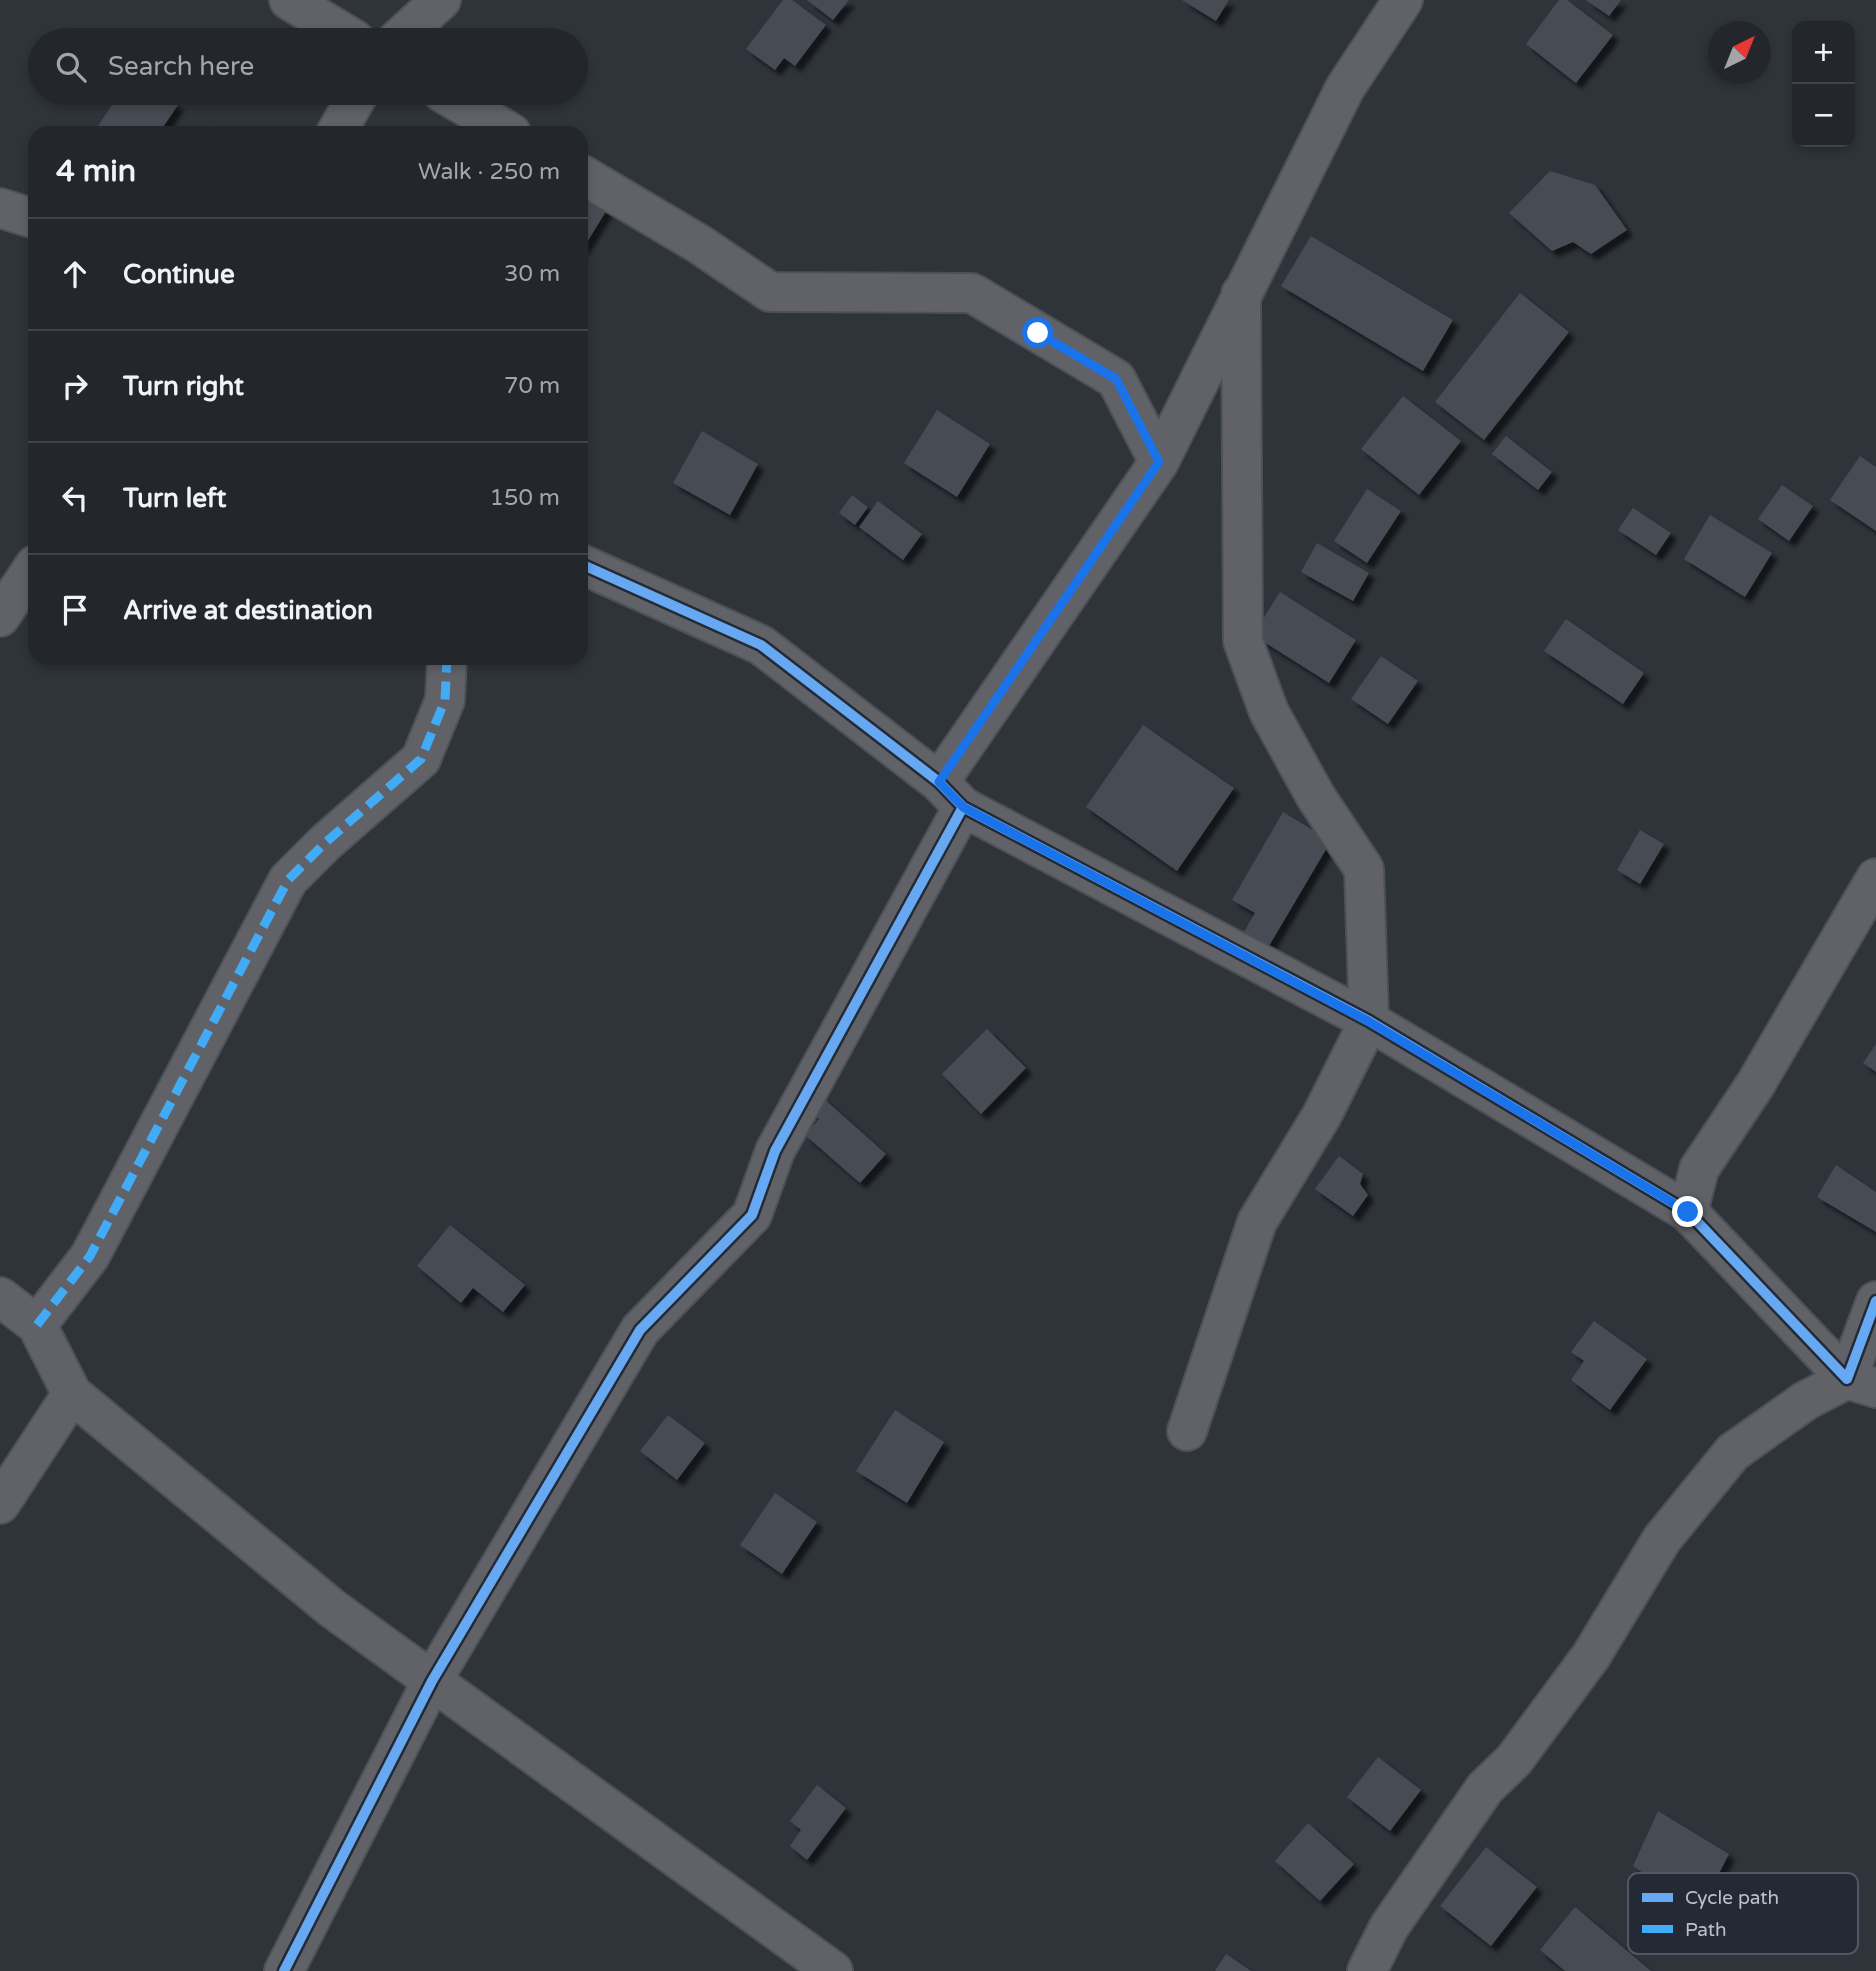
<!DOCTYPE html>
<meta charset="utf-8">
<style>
body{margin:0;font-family:"Varela Round",sans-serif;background:#2b2f34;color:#f1f3f6}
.controls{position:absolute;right:21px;top:21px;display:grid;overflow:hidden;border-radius:14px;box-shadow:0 4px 10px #0003}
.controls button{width:63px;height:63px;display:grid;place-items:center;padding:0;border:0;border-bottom:2px solid #404448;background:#23272c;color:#f1f3f6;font:35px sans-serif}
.compass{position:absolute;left:1708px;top:21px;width:63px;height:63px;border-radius:50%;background:#23272c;box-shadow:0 4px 10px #0003;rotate:43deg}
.stop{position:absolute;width:21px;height:21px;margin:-16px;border:5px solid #1a73e8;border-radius:50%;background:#fff}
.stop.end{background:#1a73e8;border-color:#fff;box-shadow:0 2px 7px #0008}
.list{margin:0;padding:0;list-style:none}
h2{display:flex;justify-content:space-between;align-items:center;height:91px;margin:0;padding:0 28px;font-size:30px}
h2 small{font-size:23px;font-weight:400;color:#a3a5a9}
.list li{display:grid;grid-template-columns:46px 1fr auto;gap:21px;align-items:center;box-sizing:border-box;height:112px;padding:0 28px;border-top:2px solid #404448}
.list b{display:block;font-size:26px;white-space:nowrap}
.list em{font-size:23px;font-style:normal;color:#a3a5a9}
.icon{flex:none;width:38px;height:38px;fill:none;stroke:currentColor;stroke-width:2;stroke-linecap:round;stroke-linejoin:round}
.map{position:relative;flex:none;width:1876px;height:1971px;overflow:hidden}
.search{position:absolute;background:#23272c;box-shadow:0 4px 10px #0003;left:28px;top:28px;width:560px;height:77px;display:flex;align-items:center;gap:18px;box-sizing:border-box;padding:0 24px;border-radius:38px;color:#a3a5a9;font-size:26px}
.panel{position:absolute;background:#23272c;box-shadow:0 4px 10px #0003;left:28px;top:126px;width:560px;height:539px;border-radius:21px}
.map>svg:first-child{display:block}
</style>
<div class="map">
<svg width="1876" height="1971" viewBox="0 0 1876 1971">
<defs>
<filter id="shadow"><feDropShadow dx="6" dy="6" stdDeviation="2" flood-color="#0009"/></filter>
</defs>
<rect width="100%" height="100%" fill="#2f343b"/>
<!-- building -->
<path fill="#474b52" filter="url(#shadow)" d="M783,0H792L826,25L795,66L784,58L775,70L746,49Z
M807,0H849L833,20Z
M1182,0H1229L1216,21Z
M1559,0H1567L1613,35L1576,83L1526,44Z
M1586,0H1621L1609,16Z
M120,93H159L178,105L159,133H102L96,129Z
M208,125L221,133H203Z
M1550,171L1595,185L1627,230L1591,254L1573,242L1552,251L1509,213Z
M581,191L608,208L581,252Z
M1311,236L1453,320L1423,371L1281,286Z
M1520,293L1569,332L1484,440L1435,402Z
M1403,396L1461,441L1419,495L1361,449Z
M937,410L990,444L957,497L904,463Z
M702,431L758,464L730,515L673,483Z
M1506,436L1552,472L1538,490L1492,454Z
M1860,456L1876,467V531L1830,500Z
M1782,485L1813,506L1789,541L1758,519Z
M1367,489L1401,511L1367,563L1334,541Z
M852,495L868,507L855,525L839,513Z
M878,501L922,534L903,560L859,527Z
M1633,508L1671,533L1656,555L1618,530Z
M1710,515L1772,553L1745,597L1684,559Z
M1317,543L1369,573L1353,601L1301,572Z
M1280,592L1356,640L1329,683L1253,635Z
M1566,619L1644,673L1623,704L1544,651Z
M1381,656L1418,681L1388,724L1351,699Z
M1143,725L1234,788L1177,871L1086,807Z
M1283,812L1331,841L1263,956L1238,942L1255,913L1232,900Z
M1640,830L1664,844L1640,884L1617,870Z
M987,1029L1026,1068L981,1114L942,1074Z
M1876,1044V1072L1863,1063Z
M822,1097L886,1154L860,1183L805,1135L819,1119L812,1108Z
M1339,1156L1363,1174L1360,1184L1368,1195L1353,1216L1315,1189Z
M1836,1165L1876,1192V1232L1817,1197Z
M450,1225L525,1285L503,1312L473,1288L461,1303L417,1266Z
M1594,1321L1647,1359L1610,1410L1571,1380L1584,1361L1571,1352Z
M895,1410L944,1442L907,1503L856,1471Z
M668,1415L705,1443L677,1480L640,1451Z
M775,1493L817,1522L782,1574L740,1545Z
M1378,1757L1421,1790L1390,1831L1347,1797Z
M817,1785L846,1808L807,1860L790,1846L801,1830L790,1821Z
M1658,1811L1729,1854L1699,1912L1633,1866Z
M1308,1823L1354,1864L1320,1901L1275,1861Z
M1486,1847L1537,1887L1491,1946L1440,1906Z
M1575,1907L1651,1971H1565L1540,1950Z
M1226,1954L1251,1971H1215Z"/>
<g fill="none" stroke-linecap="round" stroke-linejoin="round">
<!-- minor casing -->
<g stroke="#4d5056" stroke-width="42">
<path id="minor" d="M289,0L355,40
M397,40L441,0
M443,93L511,133
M336,133L359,93
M581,174L699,244L770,292L972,293L1116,379L1159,462
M0,208L35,219
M581,564L761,645L939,782L963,807L1369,1021L1688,1212L1847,1379L1876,1301
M0,617L35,565
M939,782L1159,462L1345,88L1403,0
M1688,1212L1699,1169L1755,1085L1876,878
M0,1297L37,1325L72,1394L333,1609L833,1971
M37,1325L90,1256L288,880L325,843L421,759L445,700L447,658
M1187,1431L1257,1222L1322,1115L1369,1021L1364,869L1316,797L1269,712L1243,641L1241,294
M0,1504L72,1394
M284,1971L432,1681L640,1330L752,1215L775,1151L963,807
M1367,1971L1389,1927L1485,1788L1514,1760L1591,1656L1662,1539L1733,1452L1805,1401L1847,1379L1876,1388"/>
</g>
<!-- minor -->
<use href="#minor" stroke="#606268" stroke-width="38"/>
<!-- quiet -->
<path stroke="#42abf6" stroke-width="9" stroke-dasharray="18 9" stroke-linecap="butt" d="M37,1325L90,1256L288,880L325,843L421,759L445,700L447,658"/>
<!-- cycleway casing -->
<g stroke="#232a36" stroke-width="15">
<path id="cycleway" d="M581,564L761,645L939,782L963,807L1369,1021L1688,1212L1847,1379L1876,1301
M284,1971L432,1681L640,1330L752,1215L775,1151L963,807"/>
</g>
<!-- cycleway -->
<use href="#cycleway" stroke="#66a8f1" stroke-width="10"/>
</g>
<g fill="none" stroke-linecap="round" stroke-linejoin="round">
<!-- route -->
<path stroke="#1a73e8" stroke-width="9" d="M1038,333L1116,379L1159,462L939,782L963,807L1368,1021L1688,1212"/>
</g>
<!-- legend -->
<rect x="1628" y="1873" width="230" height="81" rx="10" fill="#232a36" stroke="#515762" stroke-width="2"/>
<rect x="1642" y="1893" width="31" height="9" fill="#66a8f1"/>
<rect x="1642" y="1925" width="31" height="8" fill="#42abf6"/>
<g font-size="19" fill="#bbc0ca">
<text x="1685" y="1904">Cycle path</text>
<text x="1685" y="1936">Path</text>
</g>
</svg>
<div class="controls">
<button>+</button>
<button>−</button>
</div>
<svg class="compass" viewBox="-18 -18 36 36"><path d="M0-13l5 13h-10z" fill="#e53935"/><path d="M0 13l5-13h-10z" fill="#a3a5a9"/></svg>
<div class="stop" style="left:1038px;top:333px"></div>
<div class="stop end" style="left:1688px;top:1212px"></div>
<div class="search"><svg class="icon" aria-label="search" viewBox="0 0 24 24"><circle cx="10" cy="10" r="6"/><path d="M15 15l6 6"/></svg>Search here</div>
<section class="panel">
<h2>4 min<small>Walk · 250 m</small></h2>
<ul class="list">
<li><svg class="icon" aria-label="ahead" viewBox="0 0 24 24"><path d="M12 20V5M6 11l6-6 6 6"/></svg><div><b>Continue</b></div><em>30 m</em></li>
<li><svg class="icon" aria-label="right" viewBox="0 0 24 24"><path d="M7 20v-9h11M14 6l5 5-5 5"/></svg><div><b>Turn right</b></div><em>70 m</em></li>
<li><svg class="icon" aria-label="left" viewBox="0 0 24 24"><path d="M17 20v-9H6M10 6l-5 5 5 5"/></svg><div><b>Turn left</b></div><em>150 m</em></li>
<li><svg class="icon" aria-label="arrive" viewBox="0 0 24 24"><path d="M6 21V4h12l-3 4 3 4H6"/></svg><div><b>Arrive at destination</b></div></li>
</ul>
</section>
</div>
